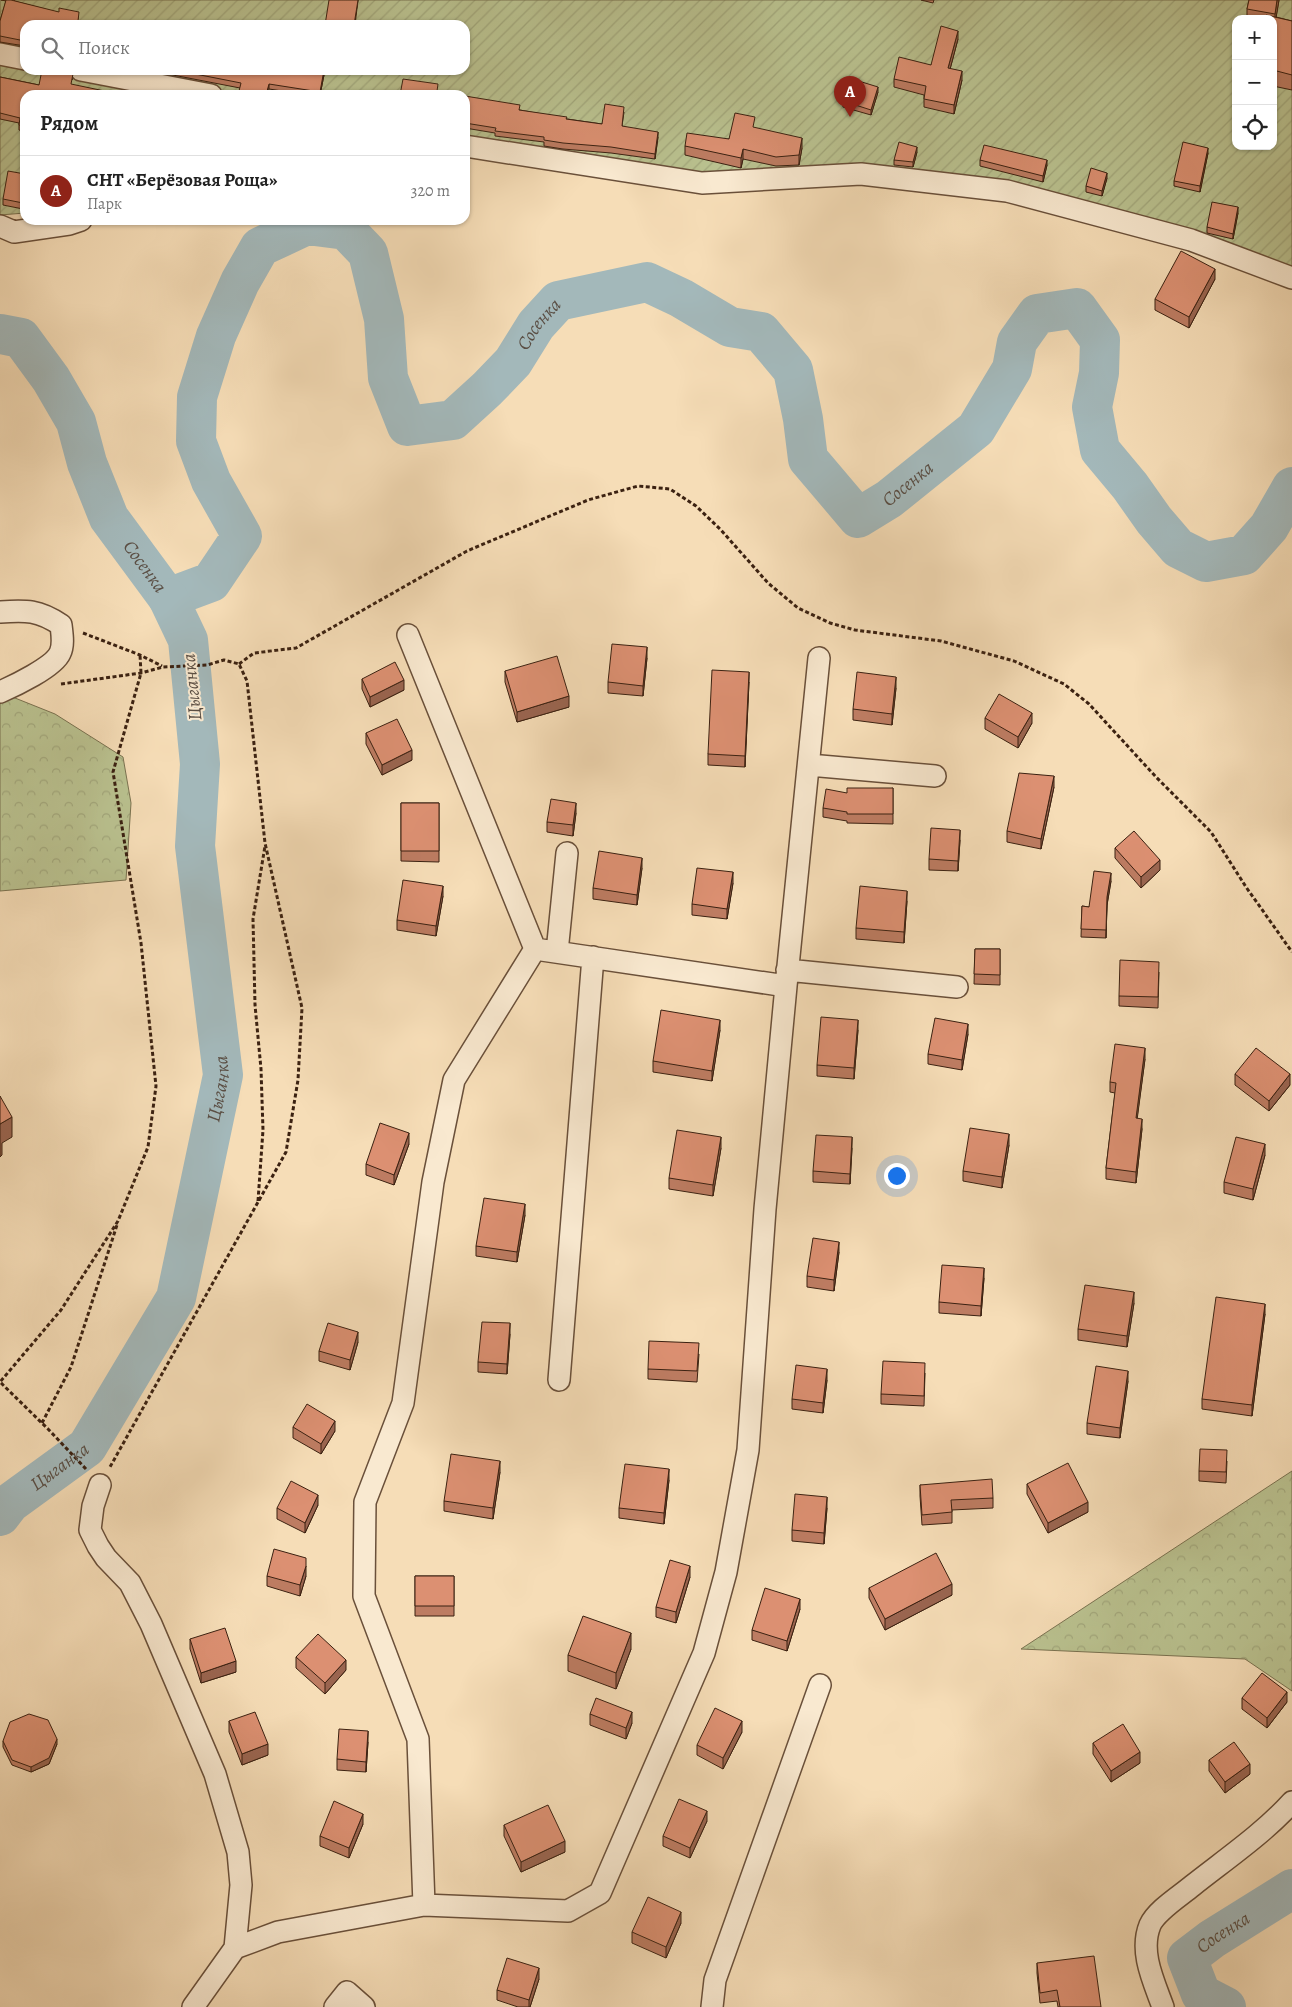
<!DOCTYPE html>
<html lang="ru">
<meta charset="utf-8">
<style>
body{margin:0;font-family:Alegreya,serif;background:#f6f6f6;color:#222}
.controls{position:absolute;right:15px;top:15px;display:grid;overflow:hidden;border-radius:10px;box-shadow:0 1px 4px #0004}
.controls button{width:45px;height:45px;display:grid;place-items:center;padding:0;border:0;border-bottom:1px solid #e0e0e0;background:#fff;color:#222;font:25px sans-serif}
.you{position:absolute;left:896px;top:1175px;width:18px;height:18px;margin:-12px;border:4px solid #fff;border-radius:50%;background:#1a73e8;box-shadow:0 0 0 8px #1a73e833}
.badge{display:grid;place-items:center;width:32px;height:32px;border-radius:50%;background:#8f2418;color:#fff;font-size:16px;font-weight:700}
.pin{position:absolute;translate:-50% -41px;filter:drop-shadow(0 1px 2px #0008)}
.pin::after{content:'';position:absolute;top:26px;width:18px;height:15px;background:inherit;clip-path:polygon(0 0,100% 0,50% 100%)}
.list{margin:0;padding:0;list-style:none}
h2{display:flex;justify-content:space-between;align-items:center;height:65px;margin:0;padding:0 20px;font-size:21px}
h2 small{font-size:16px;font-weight:400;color:#767676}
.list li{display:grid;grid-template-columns:32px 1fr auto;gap:15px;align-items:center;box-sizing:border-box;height:70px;padding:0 20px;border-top:1px solid #e0e0e0}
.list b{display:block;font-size:19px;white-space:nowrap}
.list p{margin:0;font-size:16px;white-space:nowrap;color:#767676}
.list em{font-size:16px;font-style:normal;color:#767676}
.icon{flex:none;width:28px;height:28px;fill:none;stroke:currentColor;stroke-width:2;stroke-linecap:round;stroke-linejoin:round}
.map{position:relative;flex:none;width:1292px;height:2007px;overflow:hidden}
.search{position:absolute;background:#fff;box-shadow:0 1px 4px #0004;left:20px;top:20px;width:450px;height:55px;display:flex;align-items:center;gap:12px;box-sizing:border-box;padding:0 18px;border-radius:15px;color:#767676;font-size:19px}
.panel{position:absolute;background:#fff;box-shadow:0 1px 4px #0004;left:20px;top:90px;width:450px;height:135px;border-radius:15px}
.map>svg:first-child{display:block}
</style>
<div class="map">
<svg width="1292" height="2007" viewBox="0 0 1292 2007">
<defs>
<pattern id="forest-crowns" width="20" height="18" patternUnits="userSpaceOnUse" patternTransform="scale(1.25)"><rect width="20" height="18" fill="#bac290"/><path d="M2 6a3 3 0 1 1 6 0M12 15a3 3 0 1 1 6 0" fill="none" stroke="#a1a67b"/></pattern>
<pattern id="garden-furrows" width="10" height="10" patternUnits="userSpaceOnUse" patternTransform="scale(1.25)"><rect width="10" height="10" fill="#bac290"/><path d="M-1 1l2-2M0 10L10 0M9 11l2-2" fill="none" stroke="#a1a67b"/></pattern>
</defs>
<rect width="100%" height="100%" fill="#f6ddb7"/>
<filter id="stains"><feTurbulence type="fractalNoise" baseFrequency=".004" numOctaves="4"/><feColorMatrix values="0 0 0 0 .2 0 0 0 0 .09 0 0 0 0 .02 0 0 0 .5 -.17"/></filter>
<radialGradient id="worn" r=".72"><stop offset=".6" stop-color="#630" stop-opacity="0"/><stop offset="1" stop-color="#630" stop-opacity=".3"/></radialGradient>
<!-- forest -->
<path fill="url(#forest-crowns)" stroke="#7a7250" d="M0,692L55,714L123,757L131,803L126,880L0,891Z
M1292,1471V1691L1245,1659L1021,1649Z"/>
<!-- garden -->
<path fill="url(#garden-furrows)" stroke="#7a7250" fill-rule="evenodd" d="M0,0H1292V271L936,177H700L465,138V95H25V213L0,215ZM1236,19H1273V146H1236ZM25,25H465V70H25Z"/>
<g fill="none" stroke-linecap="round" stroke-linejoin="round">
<!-- river -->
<g stroke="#a3b8ba" stroke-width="40">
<path id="s1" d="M0,334L21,338L51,379L76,422L87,463L109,518L168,598L211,582L242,536L211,481L196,441L197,397L216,336L240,282L260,247L307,225L346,230L368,253L384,319L388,378L407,426L453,420L487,389L513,362L536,325L558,301L647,282L681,298L730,327L761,332L793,370L803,419L808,459L858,518L889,499L976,429L1012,369L1017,342L1037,314L1077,308L1100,340L1099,373L1092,407L1100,450L1130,486L1154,520L1178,548L1206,562L1244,555L1269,527L1292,487"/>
<path id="s2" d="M0,1516L10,1503L87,1447L176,1298L223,1075L195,846L200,764L188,640L168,598"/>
<path id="s3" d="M1226,2007L1201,1994L1187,1958L1212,1939L1292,1889"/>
</g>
<!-- minor casing -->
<g stroke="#6a503a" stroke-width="24">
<path id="minor" d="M0,54L25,59
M81,70L211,95
M465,146L702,183L861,174L1007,191L1191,240L1292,278
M0,226L14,232L69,224L81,220
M0,612C26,610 39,610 61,625C62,634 64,645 60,653C54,667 14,686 0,692
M408,635L535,949
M809,765L935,776
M535,949L786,986
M557,952L567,853
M787,970L957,987
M559,1380L593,957
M100,1485L93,1506L90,1530L98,1546L106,1558L130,1583L151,1624L215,1774L238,1852L241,1885L235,1948
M424,1905L418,1739L364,1596L365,1502L403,1403L433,1182L454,1080L535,949
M193,2007L235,1948L278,1932L424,1905L568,1911L600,1893L704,1653L726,1572L748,1450L765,1209L786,986L819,658
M335,2007L347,1992L364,2007
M712,2007L715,1980L820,1685
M1163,2007C1154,1982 1139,1952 1150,1925C1156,1911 1180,1896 1192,1886C1226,1859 1263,1834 1292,1802"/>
</g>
<!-- path -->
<path stroke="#3b2111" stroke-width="3" stroke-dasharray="4 2.5" stroke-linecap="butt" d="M83,633L140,655L162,666
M239,664L254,653L296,648L467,551L588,500L638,486L670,489L696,506L721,530L768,583L798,608L830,623L855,630L941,641L1014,661L1064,684L1089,704L1156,777L1211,832L1246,887L1292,952
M61,684L141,673L163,667L207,665L224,660L239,664L247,681L265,843L302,1008L298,1080L286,1152L110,1467
M258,1201L263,1130L261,1069L255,1005L253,919L265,846
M42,1423L71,1367L117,1225
M86,1469L48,1429L0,1382L61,1310L118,1221L148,1147L156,1086L141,943L113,772L141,673L140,655"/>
<!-- minor -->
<use href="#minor" stroke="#f9e9d0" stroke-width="21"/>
</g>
<!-- wall -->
<path fill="#bd7c62" stroke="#3b2111" d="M1,0H15L14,1L79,18L25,25V46L0,42V21L6,1Z
M921,0H934L933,3Z
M1249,0H1279L1276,17L1292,21V90L1273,86V19H1247V9Z
M958,39L950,69L962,80L954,114L924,107V95L894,87V79L931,65Z
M147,70H325L320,95H308L269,89L240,88Z
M0,77L39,85L73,79L25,95V132L19,130V123L0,119Z
M878,92L871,115L843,107V101Z
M465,96L520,110L567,119L602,124L624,112L622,126L658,137L655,159L611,153L563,149L544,146V142L495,136V133L465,128Z
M755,128L802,148L799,165L776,166L743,159L741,168L685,155V146L729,139Z
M917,152L913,167L894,165V160Z
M1208,153L1200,192L1174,186V181Z
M980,160L1047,165L1043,182L980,166Z
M25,174L23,209L3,205V199Z
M1107,178L1102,196L1086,192V186Z
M1238,213L1233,239L1207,233V227Z
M1215,279L1189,328L1155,310V299Z
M647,658L643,696L608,693V682Z
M505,671L569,707L517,722L505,682Z
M362,679L404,690L370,707L362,689Z
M749,682L745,767L708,765V754Z
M896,688L892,725L853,720V709Z
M985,718L1032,723L1018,748L985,729Z
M366,733L412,760L382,775L366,744Z
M1054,787L1041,849L1007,842V831Z
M893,788V824L847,823V821L823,817V808Z
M401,803H439V862L401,861Z
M576,813L573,836L547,832V822Z
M960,840L958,871L929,870V859Z
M1115,848L1160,870L1141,888L1115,858Z
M642,868L637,905L593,899V888Z
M1111,881L1107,905L1106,938L1081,937L1082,906L1089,907Z
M733,883L727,919L692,915V904Z
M443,896L436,936L397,930V920Z
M907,901L904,943L856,939V928Z
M975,949H1000V985L974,984Z
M1159,972L1158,1008L1119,1006V996Z
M720,1030L712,1081L653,1072V1061Z
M858,1030L854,1079L817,1076V1065Z
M968,1034L962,1070L928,1064V1054Z
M1145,1059L1137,1118L1142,1129L1136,1183L1106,1179V1168L1115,1093L1110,1092V1082Z
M1235,1074L1290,1085L1269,1111L1235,1085Z
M409,1144L394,1185L366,1175V1164Z
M1009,1145L1002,1188L963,1181V1171Z
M721,1148L713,1196L669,1189V1178Z
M852,1148L850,1184L813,1182V1171Z
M1265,1155L1253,1200L1224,1193V1182Z
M525,1215L517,1262L476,1256V1246Z
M839,1252L834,1291L807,1287V1276Z
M984,1278L981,1316L939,1313V1302Z
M1134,1303L1127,1347L1078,1340V1329Z
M1265,1314L1252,1416L1202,1409V1399Z
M510,1334L507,1374L478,1372V1362Z
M358,1342L350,1370L319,1361V1351Z
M699,1354L697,1382L648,1379V1369Z
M925,1373L924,1406L881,1404V1394Z
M827,1380L823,1413L792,1409V1399Z
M1128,1381L1120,1438L1087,1434V1423Z
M293,1427L335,1431L321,1454L293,1438Z
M1227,1461L1226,1483L1199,1481V1471Z
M500,1472L493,1519L444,1511V1501Z
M669,1480L664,1524L619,1518V1508Z
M1027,1484L1088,1512L1048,1533L1027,1494Z
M920,1485L993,1498V1508L952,1510V1523L922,1525L920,1496Z
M318,1505L305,1533L277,1519V1508Z
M827,1508L824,1544L792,1541V1530Z
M267,1576H306L300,1596L267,1586Z
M415,1576H454V1616H415Z
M690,1577L676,1623L656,1617V1607Z
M869,1588L952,1595L885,1630L869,1598Z
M800,1609L787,1651L752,1640V1630Z
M190,1639L236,1672L201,1683L190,1649Z
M631,1649L616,1689L568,1671V1655Z
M296,1657L346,1670L325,1694L296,1668Z
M1242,1698L1287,1702L1267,1728L1242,1709Z
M590,1714L632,1723L626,1739L590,1725Z
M229,1721L268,1755L242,1765L229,1732Z
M742,1732L723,1769L697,1755V1745Z
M3,1741L57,1744L49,1764L31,1772L12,1765L3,1747Z
M368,1742L366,1772L337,1770V1759Z
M1093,1743L1140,1763L1111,1782L1093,1754Z
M1209,1760L1250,1774L1225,1793L1209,1771Z
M707,1821L690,1858L663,1846V1836Z
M363,1824L349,1858L320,1846V1836Z
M504,1825L565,1852L521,1872L504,1836Z
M681,1923L666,1958L632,1943V1932Z
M1037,1963L1101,2007H1058L1057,2001L1040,2003L1037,1973Z
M539,1979L530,2007H518L497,2000V1990Z"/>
<!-- shaded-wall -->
<path fill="#9a6550" stroke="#3b2111" d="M358,0L355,25H354Z
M1277,0H1279L1275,24V14Z
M958,31V39L948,77V68Z
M324,70H325L320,95V92Z
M962,71V80L954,114V105Z
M269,84V89L267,95H266Z
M878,87V92L871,115V110Z
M658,132V137L655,159V154Z
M802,138V148L799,165V155Z
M917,147V152L913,167V162Z
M1208,148V153L1200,192V186Z
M743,149V159L741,168V158Z
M1047,160V165L1043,182V176Z
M1107,173V178L1102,196V191Z
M1238,207V213L1233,239V234Z
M1215,269V279L1189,328V317Z
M647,647V658L643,696V686Z
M749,672V682L745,767V756Z
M896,677V688L892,725V714Z
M404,680V690L370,707V697Z
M569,696V707L517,722V712Z
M1032,713V723L1018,748V737Z
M412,750V760L382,775V765Z
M1054,776V787L1041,849V839Z
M576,803V813L573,836V825Z
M960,830V840L958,871V861Z
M642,858V868L637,905V895Z
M1160,860V870L1141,888V877Z
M733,872V883L727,919V909Z
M1111,873V881L1107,905L1106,938L1107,897Z
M443,886V896L436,936V926Z
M907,891V901L904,943V932Z
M720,1020V1030L712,1081V1071Z
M858,1020V1030L854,1079V1068Z
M968,1024V1034L962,1070V1060Z
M1145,1048V1059L1136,1128V1118Z
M1290,1074V1085L1269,1111V1101Z
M12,1117V1137L2,1143V1155L0,1157V1124Z
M1142,1119V1129L1136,1183V1172Z
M409,1133V1144L394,1185V1175Z
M1009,1134V1145L1002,1188V1177Z
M721,1137V1148L713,1196V1185Z
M852,1137V1148L850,1184V1174Z
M1265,1144V1155L1253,1200V1189Z
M525,1204V1215L517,1262V1252Z
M839,1242V1252L834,1291V1280Z
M984,1268V1278L981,1316V1306Z
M1134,1292V1303L1127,1347V1336Z
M1265,1304V1314L1252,1416V1405Z
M510,1323V1334L507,1374V1364Z
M358,1332V1342L350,1370V1360Z
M827,1369V1380L823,1413V1403Z
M1128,1371V1381L1120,1438V1428Z
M335,1421V1431L321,1454V1444Z
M500,1461V1472L493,1519V1508Z
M669,1469V1480L664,1524V1513Z
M318,1495V1505L305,1533V1523Z
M827,1497V1508L824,1544V1533Z
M1088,1502V1512L1048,1533V1523Z
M306,1566V1576L300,1596V1585Z
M690,1566V1577L676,1623V1612Z
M952,1584V1595L885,1630V1619Z
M800,1599V1609L787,1651V1641Z
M631,1633V1649L616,1689V1673Z
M346,1660V1670L325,1694V1683Z
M236,1661V1672L201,1683V1673Z
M1287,1692V1702L1267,1728V1718Z
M632,1712V1723L626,1739V1728Z
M742,1721V1732L723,1769V1758Z
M368,1731V1742L366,1772V1762Z
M57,1739V1744L49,1764L31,1772V1767Z
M268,1744V1755L242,1765V1754Z
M1140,1752V1763L1111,1782V1771Z
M1250,1764V1774L1225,1793V1782Z
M707,1811V1821L690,1858V1848Z
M363,1814V1824L349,1858V1848Z
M565,1841V1852L521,1872V1862Z
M681,1912V1923L666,1958V1947Z
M539,1968V1979L530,2007H529V2000Z"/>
<!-- building -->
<path fill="#dc9072" stroke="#3b2111" d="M6,0H11L59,12V8L79,12L78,21L91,25H25V41L0,36V21Z
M329,0H358L354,25H325Z
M1249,0H1277L1275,14L1247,9Z
M1266,15L1292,21V75L1273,70V19H1265Z
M941,26L958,31L948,68L962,71L954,105L924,99L926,86L894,79L899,57L931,65Z
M42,70H70L73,74L71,84L119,94L118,95H25V127L19,125L20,118L0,113V77L39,85Z
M175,70H324L320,92L269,84L266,95H238L241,83Z
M849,78L878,87L871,110L843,101Z
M403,79L438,84L437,91L460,95H400Z
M465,96L520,105L519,110L567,117L566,119L602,124L605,104L624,107L622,126L658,132L655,154L611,147L563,143L544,140V137L495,131L496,128L465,123Z
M735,113L755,117L753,127L802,138L799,155L776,157L743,149L741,158L685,146L687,133L729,139Z
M899,142L917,147L913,162L894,160Z
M1183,142L1208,148L1200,186L1174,181Z
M984,145L1047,160L1043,176L980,160Z
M1091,168L1107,173L1102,191L1086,186Z
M8,171L25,174V196L23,203L3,199Z
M1212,202L1238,207L1233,234L1207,227Z
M1181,251L1215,269L1189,317L1155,299Z
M612,644L647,647L643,686L608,682Z
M557,656L569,696L517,712L505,671Z
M395,662L404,680L370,697L362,679Z
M712,670L749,672L745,756L708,754Z
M857,672L896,677L892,714L853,709Z
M999,694L1032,713L1018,737L985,718Z
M397,719L412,750L382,765L366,733Z
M1019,773L1054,776L1041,839L1007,831Z
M847,788H893V814H847V812L823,808L826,789L847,793Z
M551,799L576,803L573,825L547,822Z
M401,803H439V851H401Z
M931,828L960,830L958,861L929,859Z
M1134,831L1160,860L1141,877L1115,848Z
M599,851L642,858L637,895L593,888Z
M697,868L733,872L727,909L692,904Z
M1094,871L1111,873L1107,897L1106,930L1081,929L1082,906L1089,907Z
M403,880L443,886L436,926L397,920Z
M860,886L907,891L904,932L856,928Z
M975,949H1000V975L974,974Z
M1120,960L1159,962L1158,997L1119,996Z
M661,1010L720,1020L712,1071L653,1061Z
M821,1017L858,1020L854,1068L817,1065Z
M935,1018L968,1024L962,1060L928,1054Z
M1115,1044L1145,1048L1136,1118L1142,1119L1136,1172L1106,1168L1116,1083L1110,1082Z
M1256,1048L1290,1074L1269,1101L1235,1074Z
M0,1096L12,1117L0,1124Z
M380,1123L409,1133L394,1175L366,1164Z
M970,1128L1009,1134L1002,1177L963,1171Z
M677,1130L721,1137L713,1185L669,1178Z
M816,1135L852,1137L850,1174L813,1171Z
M1236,1137L1265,1144L1253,1189L1224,1182Z
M484,1198L525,1204L517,1252L476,1246Z
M813,1238L839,1242L834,1280L807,1276Z
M942,1265L984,1268L981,1306L939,1302Z
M1085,1285L1134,1292L1127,1336L1078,1329Z
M1216,1297L1265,1304L1252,1405L1202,1399Z
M482,1322L510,1323L507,1364L478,1362Z
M328,1323L358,1332L350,1360L319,1351Z
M649,1341L699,1343L697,1371L648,1369Z
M883,1361L925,1363L924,1396L881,1394Z
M796,1365L827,1369L823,1403L792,1399Z
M1096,1366L1128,1371L1120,1428L1087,1423Z
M307,1404L335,1421L321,1444L293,1427Z
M1200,1449L1227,1450L1226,1472L1199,1471Z
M451,1454L500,1461L493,1508L444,1501Z
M1068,1463L1088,1502L1048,1523L1027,1484Z
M625,1464L669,1469L664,1513L619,1508Z
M992,1479L993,1498L951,1500L952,1512L922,1515L920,1485Z
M291,1481L318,1495L305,1523L277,1508Z
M795,1494L827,1497L824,1533L792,1530Z
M274,1549L306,1558V1566L300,1585L267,1576Z
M936,1553L952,1584L885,1619L869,1588Z
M670,1560L690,1566L676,1612L656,1607Z
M415,1576H454V1606H415Z
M765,1588L800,1599L787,1641L752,1630Z
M583,1616L631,1633L616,1673L568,1655Z
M225,1628L236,1661L201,1673L190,1639Z
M318,1634L346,1660L325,1683L296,1657Z
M1262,1673L1287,1692L1267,1718L1242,1698Z
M596,1698L632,1712L626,1728L590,1714Z
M715,1708L742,1721L723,1758L697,1745Z
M255,1712L268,1744L242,1754L229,1721Z
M29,1714L48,1720L57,1739L49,1758L31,1767L12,1760L3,1741L10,1722Z
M1123,1724L1140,1752L1111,1771L1093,1743Z
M339,1729L368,1731L366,1762L337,1759Z
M1234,1742L1250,1764L1225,1782L1209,1760Z
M679,1799L707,1811L690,1848L663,1836Z
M334,1801L363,1814L349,1848L320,1836Z
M548,1805L565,1841L521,1862L504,1825Z
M648,1897L681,1912L666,1947L632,1932Z
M1094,1956L1101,2007H1060L1057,1990L1040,1993L1037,1963Z
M507,1958L539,1968L529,2000L497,1990Z"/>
<g text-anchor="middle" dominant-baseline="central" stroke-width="4" stroke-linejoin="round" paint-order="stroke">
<!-- water labels -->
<g font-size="19" font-style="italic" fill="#5a4e44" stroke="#f9e9d0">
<text stroke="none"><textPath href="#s1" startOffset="1215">Сосенка</textPath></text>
<text stroke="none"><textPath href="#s1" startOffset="1740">Сосенка</textPath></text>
<text stroke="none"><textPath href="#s1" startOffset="284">Сосенка</textPath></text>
<text transform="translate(192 687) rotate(-96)">Цыганка</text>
<text stroke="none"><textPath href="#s2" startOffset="499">Цыганка</textPath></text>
<text stroke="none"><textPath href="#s2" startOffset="78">Цыганка</textPath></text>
<text stroke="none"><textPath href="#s3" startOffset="111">Сосенка</textPath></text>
</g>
</g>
<rect width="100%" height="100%" filter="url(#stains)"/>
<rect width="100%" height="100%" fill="url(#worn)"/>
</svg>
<div class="controls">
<button>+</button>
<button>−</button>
<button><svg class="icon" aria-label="locate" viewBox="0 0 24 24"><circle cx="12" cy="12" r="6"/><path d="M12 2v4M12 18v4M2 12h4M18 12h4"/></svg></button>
</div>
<div class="you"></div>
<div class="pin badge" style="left:850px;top:117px">A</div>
<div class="search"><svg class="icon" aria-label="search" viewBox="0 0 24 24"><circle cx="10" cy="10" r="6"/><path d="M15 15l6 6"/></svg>Поиск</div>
<section class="panel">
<h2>Рядом<small></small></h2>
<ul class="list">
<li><span class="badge">A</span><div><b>СНТ «Берёзовая Роща»</b><p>Парк</p></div><em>320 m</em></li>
</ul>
</section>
</div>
